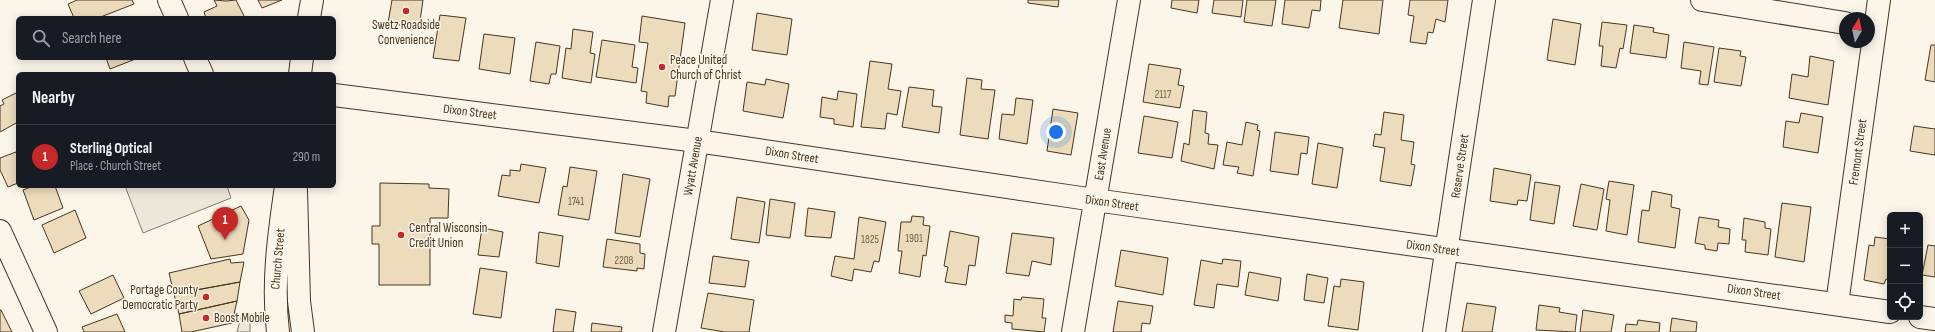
<!DOCTYPE html>
<meta charset="utf-8">
<style>
body{margin:0;font-family:"Sofia Sans Condensed",sans-serif;background:#20242c;color:#f1f3f6}
.controls{position:absolute;right:12px;bottom:12px;display:grid;overflow:hidden;border-radius:6px;box-shadow:0 2px 10px #0003}
.controls button{width:36px;height:36px;display:grid;place-items:center;padding:0;border:0;border-bottom:1px solid #363941;background:#171b24;color:#f1f3f6;font:20px sans-serif}
.compass{position:absolute;left:1839px;top:12px;width:36px;height:36px;border-radius:50%;background:#171b24;box-shadow:0 2px 10px #0003;rotate:9deg}
.you{position:absolute;left:1056px;top:132px;width:14px;height:14px;margin:-10px;border:3px solid #fff;border-radius:50%;background:#1a73e8;box-shadow:0 0 0 6px #1a73e833}
.badge{display:grid;place-items:center;width:26px;height:26px;border-radius:50%;background:#c62828;color:#fff;font-size:13px;font-weight:700}
.pin{position:absolute;translate:-50% -33px;filter:drop-shadow(0 1px 2px #0008)}
.pin::after{content:'';position:absolute;top:21px;width:14px;height:12px;background:inherit;clip-path:polygon(0 0,100% 0,50% 100%)}
.list{margin:0;padding:0;list-style:none}
h2{display:flex;justify-content:space-between;align-items:center;height:52px;margin:0;padding:0 16px;font-size:17px}
h2 small{font-size:13px;font-weight:400;color:#9ea1a6}
.list li{display:grid;grid-template-columns:26px 1fr auto;gap:12px;align-items:center;box-sizing:border-box;height:64px;padding:0 16px;border-top:1px solid #363941}
.list b{display:block;font-size:15px;white-space:nowrap}
.list p{margin:0;font-size:13px;white-space:nowrap;color:#9ea1a6}
.list em{font-size:13px;font-style:normal;color:#9ea1a6}
.icon{flex:none;width:22px;height:22px;fill:none;stroke:currentColor;stroke-width:2;stroke-linecap:round;stroke-linejoin:round}
.map{position:relative;flex:none;width:1935px;height:332px;overflow:hidden}
.search{position:absolute;background:#171b24;box-shadow:0 2px 10px #0003;left:16px;top:16px;width:320px;height:44px;display:flex;align-items:center;gap:10px;box-sizing:border-box;padding:0 14px;border-radius:6px;color:#9ea1a6;font-size:15px}
.panel{position:absolute;background:#171b24;box-shadow:0 2px 10px #0003;left:16px;top:72px;width:320px;height:116px;border-radius:6px}
.map>svg:first-child{display:block}
</style>
<div class="map">
<svg width="1935" height="332" viewBox="0 0 1935 332">
<rect width="100%" height="100%" fill="#fbf6e9"/>
<!-- green -->
<path fill="#ede6d9" stroke="#887966" d="M242,313L250,314V332H237Z"/>
<!-- parking -->
<path fill="#ede7d9" stroke="#887966" d="M125,186H227L231,198L143,233Z"/>
<!-- building -->
<path fill="#ecdcbc" stroke="#4a3520" d="M77,0H132L134,4L98,18H74L68,4Z
M214,0L226,1L236,0L245,18H206L204,12L217,6Z
M258,0H282L262,8Z
M392,0H423L419,28L388,23Z
M1028,0H1059L1058,7L1028,3Z
M1172,0H1199L1197,13L1171,8Z
M1214,0H1243L1241,17L1212,13Z
M1247,0H1276L1272,26L1244,22Z
M1285,0H1321L1320,11L1312,10L1309,28L1282,24Z
M1343,0H1383L1379,34L1339,28Z
M1410,0H1448L1445,22L1436,19L1433,33L1428,32L1426,44L1410,42L1414,16L1408,15Z
M757,13L792,19L787,55L752,50Z
M440,15L466,18L459,61L433,58Z
M642,16L685,23L675,96H669L668,107L646,103L647,92L641,91L648,43L639,42Z
M1553,19L1581,24L1575,65L1547,60Z
M1602,22L1627,25L1623,49L1620,48L1616,68L1601,66L1603,46H1599Z
M1634,25L1654,28L1653,32L1669,35L1666,58L1630,53Z
M573,29L593,32L590,53L595,54L591,83L562,78L566,48L571,49Z
M484,34L515,38L510,74L479,69Z
M602,40L635,45L632,67L638,68L636,83L596,77Z
M536,42L560,46L556,74H551L549,84L530,81Z
M1684,42L1714,47L1708,85L1699,84L1701,71L1681,68Z
M1931,45H1935V82L1925,80Z
M1719,48L1741,51L1740,56L1746,57L1741,86L1714,82Z
M1810,56L1834,61L1828,105L1789,98L1792,74L1808,77Z
M106,58H138L110,69Z
M870,61L892,64L888,89L901,91L897,115L887,113L885,129L861,127Z
M1149,64L1181,69L1178,85L1184,86L1180,108L1143,102Z
M967,78L982,80L981,89L995,90L988,139L960,135Z
M766,79L789,84L783,118L743,111L747,82L765,85Z
M909,87L934,90L932,106L942,107L939,133L902,127Z
M838,91L857,94L853,127L834,124V119L820,117L822,97L837,100Z
M18,92V122L0,132V106L4,104L2,100Z
M1016,98L1033,100L1027,144L999,139L1002,114L1014,115Z
M1053,109L1078,113L1071,155L1047,151Z
M1193,110L1207,112L1205,133L1209,134L1208,144L1218,145L1214,169L1181,161L1184,143L1189,145Z
M1384,112L1404,115L1401,140L1414,142L1411,164L1415,165L1411,186L1380,181L1385,148L1373,146L1375,134L1381,135Z
M1801,113L1823,117L1818,153L1783,147L1786,121L1799,123Z
M1144,116L1178,122L1172,158L1138,153Z
M1246,122L1258,125L1257,130L1260,131L1253,176L1237,173L1239,167L1223,165L1227,142L1242,145Z
M1914,126L1935,129V155L1910,151Z
M1275,132L1309,137L1307,154L1301,153L1298,175L1270,171Z
M1318,143L1343,148L1337,188L1312,184Z
M16,152L18,156V183L8,187L0,170V158Z
M521,164L546,168L539,203L498,196L502,175L510,176V170L520,171Z
M570,167L597,171L589,220L558,215L563,186L567,187Z
M1494,168L1531,175L1527,201L1518,200L1517,205L1490,201Z
M623,174L650,179L640,237L615,233Z
M1609,181L1634,185L1627,235L1606,231L1610,200L1606,199Z
M1535,182L1560,186L1554,224L1530,220Z
M380,183L429,184V188L449,189L448,218H430V285H379V244H372V226H380Z
M1581,184L1604,189L1597,230L1573,226Z
M33,186H55L63,208L34,220L23,190Z
M1652,191L1672,195L1671,207L1680,209L1675,248L1638,242L1642,210L1649,211Z
M737,197L765,202L759,243L731,239Z
M770,199L795,203L790,238L766,235Z
M1782,203L1811,207L1804,262L1775,257Z
M241,206L249,220L243,254L211,259L198,226Z
M808,208L835,212L831,238L805,236Z
M75,210L86,238L54,253L42,225Z
M912,216L924,217L923,225L930,226L926,256L923,255L920,277L899,273L902,251H898L901,222H911Z
M859,217L886,222L879,262L874,261L871,272L854,269L852,281L831,276L835,256L854,259Z
M1699,217L1719,220L1718,227L1730,229L1729,244L1718,243L1717,251L1705,249V245L1695,243Z
M1744,218L1765,222V228L1771,229L1768,255L1745,252L1746,240H1742Z
M482,228L503,232L499,257L478,255Z
M950,231L979,237L975,266L969,265L966,285L945,282L948,267L944,266Z
M539,232L563,236L559,267L536,263Z
M1012,233L1054,238L1051,265L1032,261L1029,276L1006,273Z
M1875,237L1890,239V280L1886,279L1884,284L1864,280L1869,245L1874,246Z
M607,239L640,244V253L645,254L644,269L637,268V271L603,267Z
M1928,245L1935,246V277L1922,275Z
M1121,250L1168,258L1163,295L1115,286Z
M713,256L749,261L745,287L709,283Z
M230,259L231,263L244,262L240,282L174,294L169,273Z
M1223,259L1241,261L1238,287L1217,284L1214,308L1194,305L1201,260L1222,264Z
M480,268L507,272L501,318L473,314Z
M1249,272L1281,278L1278,301L1245,295Z
M1307,274L1328,278L1324,303L1304,300Z
M113,275L124,298L91,314L79,291Z
M1341,279L1364,282L1358,330L1328,326L1334,286L1340,287Z
M240,282L237,301L179,314L174,294Z
M708,293L754,300L749,332H725L701,328Z
M1022,297L1044,299L1042,318H1046L1044,332L1012,329V323L1005,322V315L1013,316L1014,299L1021,300Z
M237,301L232,323L191,332H182L179,314Z
M1118,301L1153,306L1150,324L1142,323L1141,332H1113Z
M1467,303L1496,307L1492,332H1462Z
M1539,305L1560,308L1559,312L1577,315L1575,332L1536,330Z
M556,309L576,312L573,332H553Z
M0,310H1L12,332H0Z
M1583,310L1614,315L1611,332H1580Z
M117,314L125,332H84L82,327Z
M1672,318L1697,322L1696,332H1670Z
M1638,320L1660,323L1659,332H1625L1626,324L1637,325Z
M592,323L622,327L621,332H591Z"/>
<g fill="none" stroke-linecap="round" stroke-linejoin="round">
<!-- minor casing -->
<g stroke="#4a3520" stroke-width="24">
<path id="minor" d="M169,0L177,18
M1702,0L1845,23
M195,58L202,74
M334,95L697,141L1095,200L1890,312
M0,231L46,332
M1837,304L1879,0
M1920,317L1935,319
M664,332L722,0
M1073,332L1129,0
M1434,332L1484,0"/>
</g>
<!-- major casing -->
<g stroke="#4a3520" stroke-width="24">
<path id="major" d="M309,18L312,0
M300,74L302,58
M296,190L299,301L303,332
M278,332C272,283 279,234 286,186"/>
</g>
<!-- minor -->
<use href="#minor" stroke="#fbf6e9" stroke-width="22"/>
<!-- major -->
<use href="#major" stroke="#fbf6e9" stroke-width="22"/>
</g>
<!-- markers -->
<g fill="#c62828" stroke="#fbf6e9" stroke-width="1.5">
<circle cx="406" cy="11" r="4"/>
<circle cx="662" cy="67" r="4"/>
<circle cx="401" cy="235" r="4"/>
<circle cx="206" cy="297" r="4"/>
<circle cx="206" cy="318" r="4"/>
</g>
<g text-anchor="middle" dominant-baseline="central" stroke-width="3" stroke-linejoin="round" paint-order="stroke">
<!-- number labels -->
<g font-size="11" fill="#725f47">
<text x="1163" y="94">2117</text>
<text x="576" y="201">1741</text>
<text x="914" y="238">1901</text>
<text x="870" y="239">1825</text>
<text x="624" y="260">2208</text>
</g>
<!-- poi labels -->
<g font-size="13" fill="#4a3520" stroke="#fbf6e9" text-anchor="start">
<text x="406" y="25" text-anchor="middle">Swetz Roadside<tspan x="406" dy="15">Convenience</tspan></text>
<text x="670" y="60">Peace United<tspan x="670" dy="15">Church of Christ</tspan></text>
<text x="409" y="228">Central Wisconsin<tspan x="409" dy="15">Credit Union</tspan></text>
<text x="198" y="290" text-anchor="end">Portage County<tspan x="198" dy="15">Democratic Party</tspan></text>
<text x="214" y="318">Boost Mobile</text>
</g>
<!-- street labels -->
<g font-size="13" fill="#4a3520" stroke="#fbf6e9">
<text transform="translate(470 112) rotate(7)">Dixon Street</text>
<text transform="translate(1858 152) rotate(-82)">Fremont Street</text>
<text transform="translate(1103 154) rotate(-81)">East Avenue</text>
<text transform="translate(792 155) rotate(9)">Dixon Street</text>
<text transform="translate(693 166) rotate(-80)">Wyatt Avenue</text>
<text transform="translate(1460 166) rotate(-82)">Reserve Street</text>
<text transform="translate(1112 203) rotate(8)">Dixon Street</text>
<text transform="translate(1433 248) rotate(8)">Dixon Street</text>
<text transform="translate(278 259) rotate(-85)">Church Street</text>
<text transform="translate(1754 292) rotate(8)">Dixon Street</text>
</g>
</g>
</svg>
<div class="controls">
<button>+</button>
<button>−</button>
<button><svg class="icon" aria-label="locate" viewBox="0 0 24 24"><circle cx="12" cy="12" r="6"/><path d="M12 2v4M12 18v4M2 12h4M18 12h4"/></svg></button>
</div>
<svg class="compass" viewBox="-18 -18 36 36"><path d="M0-13l5 13h-10z" fill="#e53935"/><path d="M0 13l5-13h-10z" fill="#9ea1a6"/></svg>
<div class="you"></div>
<div class="pin badge" style="left:225px;top:240px">1</div>
<div class="search"><svg class="icon" aria-label="search" viewBox="0 0 24 24"><circle cx="10" cy="10" r="6"/><path d="M15 15l6 6"/></svg>Search here</div>
<section class="panel">
<h2>Nearby<small></small></h2>
<ul class="list">
<li><span class="badge">1</span><div><b>Sterling Optical</b><p>Place · Church Street</p></div><em>290 m</em></li>
</ul>
</section>
</div>
